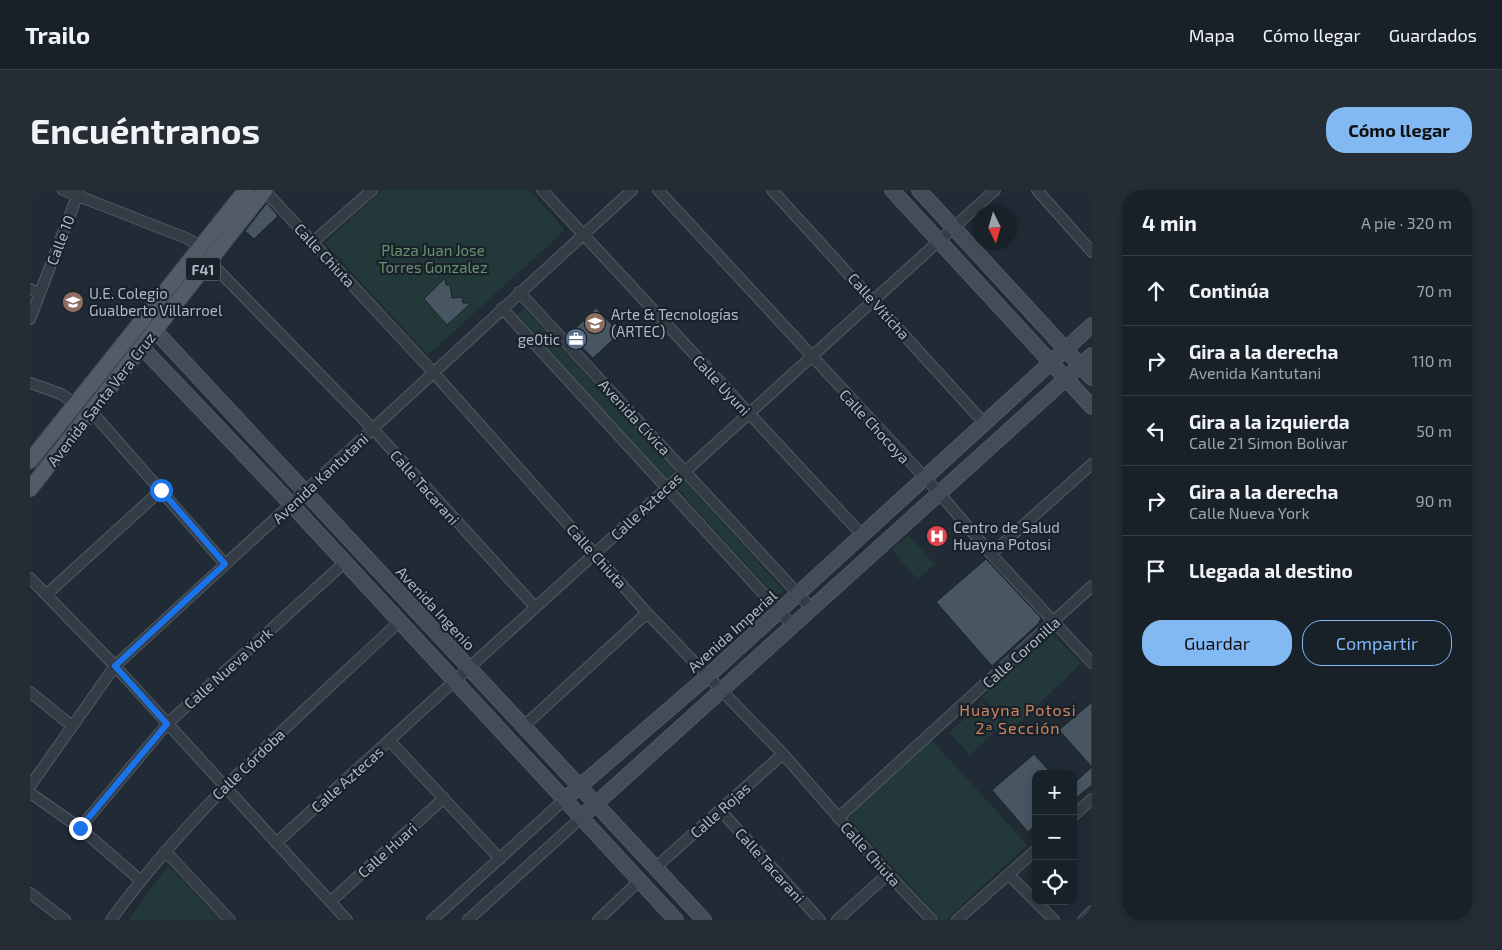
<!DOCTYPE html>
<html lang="es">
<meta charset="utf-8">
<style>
body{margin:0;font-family:"Exo 2",sans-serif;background:#252d34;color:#f1f3f6}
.controls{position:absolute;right:15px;bottom:15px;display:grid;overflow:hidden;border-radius:10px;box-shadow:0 2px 8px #0003}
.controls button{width:45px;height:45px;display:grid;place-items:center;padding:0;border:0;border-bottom:1px solid #363e45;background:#182028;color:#f1f3f6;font:25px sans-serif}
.compass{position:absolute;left:942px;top:15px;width:45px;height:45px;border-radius:50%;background:#182028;box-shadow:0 2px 8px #0003;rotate:175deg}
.stop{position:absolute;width:15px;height:15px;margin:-11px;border:4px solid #1a73e8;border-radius:50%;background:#fff}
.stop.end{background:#1a73e8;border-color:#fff;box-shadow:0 1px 5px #0008}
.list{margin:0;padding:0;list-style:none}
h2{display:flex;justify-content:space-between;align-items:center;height:65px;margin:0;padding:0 20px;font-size:21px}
h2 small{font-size:16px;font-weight:400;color:#9fa3a8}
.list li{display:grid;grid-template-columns:32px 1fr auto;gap:15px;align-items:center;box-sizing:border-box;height:70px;padding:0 20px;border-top:1px solid #363e45}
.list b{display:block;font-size:19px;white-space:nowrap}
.list p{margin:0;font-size:16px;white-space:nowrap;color:#9fa3a8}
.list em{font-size:16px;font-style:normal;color:#9fa3a8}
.actions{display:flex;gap:10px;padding:15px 20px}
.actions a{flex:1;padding:11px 0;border:1px solid #83b9f3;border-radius:20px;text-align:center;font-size:18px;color:#83b9f3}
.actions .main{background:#83b9f3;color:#111}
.icon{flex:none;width:28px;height:28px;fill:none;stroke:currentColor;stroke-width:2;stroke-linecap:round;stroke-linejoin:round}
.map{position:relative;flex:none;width:1062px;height:730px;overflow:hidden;border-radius:20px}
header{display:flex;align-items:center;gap:30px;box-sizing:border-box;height:70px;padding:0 25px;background:#182028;border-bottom:1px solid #363e45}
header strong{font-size:24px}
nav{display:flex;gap:28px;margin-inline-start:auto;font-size:18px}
.intro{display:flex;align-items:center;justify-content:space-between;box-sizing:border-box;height:120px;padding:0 30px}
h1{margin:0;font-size:35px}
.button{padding:12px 22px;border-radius:20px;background:#83b9f3;color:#111;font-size:18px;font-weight:700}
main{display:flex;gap:30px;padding:0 30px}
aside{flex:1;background:#182028;border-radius:20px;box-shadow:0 2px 8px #0003}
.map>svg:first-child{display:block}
</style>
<header>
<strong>Trailo</strong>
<nav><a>Mapa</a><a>Cómo llegar</a><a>Guardados</a></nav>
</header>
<div class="intro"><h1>Encuéntranos</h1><a class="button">Cómo llegar</a></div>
<main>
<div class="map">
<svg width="1062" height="730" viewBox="0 0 1062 730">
<rect width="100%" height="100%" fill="#202b36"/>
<!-- green -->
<path fill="#233838" d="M352,0H499L535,40L398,165L295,53Z
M494,118L646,281L636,290L485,127Z
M655,291L754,401L746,407L647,298Z
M879,345L905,375L887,389L862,360Z
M1021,442L1051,473L983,539L952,507Z
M952,512L973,534L940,565L919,543Z
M901,549L997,655L916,730H911L818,627Z
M138,676L191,730H98Z"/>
<!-- building -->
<path fill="#485661" stroke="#1b242d" d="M237,13L248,26L224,49L215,41Z
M415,88L416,95H420L422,108L432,107L433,113H441L417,135L394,109Z
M566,118L590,143L563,168L539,145Z
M956,369L1011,428L1008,434L962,476L906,412Z
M1062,512V577L1029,540Z
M1004,564L1022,584H1006V635L998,642L962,600Z
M1062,577V595L1046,608L1043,605V594Z"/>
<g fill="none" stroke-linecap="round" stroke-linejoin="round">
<!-- street casing -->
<g stroke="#515b64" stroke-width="12">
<path id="street" d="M33,0L156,48L171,56
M234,0L403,182L617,423L753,564L858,684L902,730
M512,0L832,345
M628,0L910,304L961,364L1062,473
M742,0L955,234
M1007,0L1062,62
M283,52L342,0
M179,71L343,239L505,417
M0,99L9,103
M489,102L782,419
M472,118L763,436
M0,129L49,1
M0,193L31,204L46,214
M61,221L195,374
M961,364L1062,274
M0,388L85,476L317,730
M17,404L131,300
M0,502L42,536
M493,537L617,423
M359,550L470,669
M0,596L85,476L602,0
M0,603L50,638L110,690
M690,620L790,730
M1043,626L1062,609
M808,628L1062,396
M50,638L137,534L315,372
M246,653L965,0
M135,661L200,730
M626,677L753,564
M979,685L1024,730
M0,703L35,730
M300,712L414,608
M81,730C164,616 268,527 370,431
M402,730L535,609
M438,730L552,627
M568,730L610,690
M807,730L858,684
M927,730L1006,660
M1053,730L1062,721"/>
</g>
<!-- secondary casing -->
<g stroke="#515b64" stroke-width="16">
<path id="secondary" d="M862,0L1062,217
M889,0L1062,188
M117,132L674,730
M104,149L261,314L646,730
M542,603L679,485L1062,135
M558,621L1062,165"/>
</g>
<!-- primary casing -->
<g stroke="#3d4650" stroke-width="17">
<path id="primary" d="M0,271L216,0
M0,299L235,0"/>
</g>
<!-- street -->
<use href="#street" stroke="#343d46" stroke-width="10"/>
<!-- secondary -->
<use href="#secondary" stroke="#424d59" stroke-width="14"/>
<!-- primary -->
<use href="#primary" stroke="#515c66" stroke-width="15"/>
</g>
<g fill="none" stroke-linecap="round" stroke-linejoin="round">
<!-- route -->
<path stroke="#1a73e8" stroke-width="6" d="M50,638L137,534L85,476L195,374L131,300"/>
</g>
<!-- icons -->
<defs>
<g id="school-disc" transform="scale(1.125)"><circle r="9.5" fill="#8d6e63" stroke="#19222b"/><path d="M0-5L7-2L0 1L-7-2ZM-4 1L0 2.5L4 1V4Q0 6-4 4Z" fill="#fff"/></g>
<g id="university-disc" transform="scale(1.125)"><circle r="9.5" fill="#8d6e63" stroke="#19222b"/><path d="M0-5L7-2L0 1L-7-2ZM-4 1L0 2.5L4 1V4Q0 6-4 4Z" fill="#fff"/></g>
<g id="office-disc" transform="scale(1.125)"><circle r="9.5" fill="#5c6f8a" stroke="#19222b"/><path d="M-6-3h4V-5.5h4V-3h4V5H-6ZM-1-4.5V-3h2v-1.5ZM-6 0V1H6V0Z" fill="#fff"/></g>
<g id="hospital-disc" transform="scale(1.125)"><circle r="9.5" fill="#e0444e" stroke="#19222b"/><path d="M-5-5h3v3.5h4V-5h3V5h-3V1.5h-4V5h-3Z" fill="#fff"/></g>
</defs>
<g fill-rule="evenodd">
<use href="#school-disc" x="43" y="112"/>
<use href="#university-disc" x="565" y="133"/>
<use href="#office-disc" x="546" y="149"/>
<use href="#hospital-disc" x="907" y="346"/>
</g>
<g text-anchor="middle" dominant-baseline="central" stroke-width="4.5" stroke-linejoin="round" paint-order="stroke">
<!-- shield labels -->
<rect fill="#19222b" stroke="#818b95" stroke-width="1" x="155.5" y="67.5" width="35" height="23" rx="4"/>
<g font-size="14" font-weight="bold" fill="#aeb8c3">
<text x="173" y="79">F41</text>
</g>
<!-- street labels -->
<g font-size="15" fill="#aeb8c3" stroke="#19222b">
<text transform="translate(30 50) rotate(-69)">Calle 10</text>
<text transform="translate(295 65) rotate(47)">Calle Chiuta</text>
<text transform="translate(849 116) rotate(48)">Calle Viticha</text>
<text transform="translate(692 195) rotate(47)">Calle Uyuni</text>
<text transform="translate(71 209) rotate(-52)">Avenida Santa Vera Cruz</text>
<text transform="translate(605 227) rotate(47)">Avenida Cívica</text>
<text transform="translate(845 236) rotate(47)">Calle Chocoya</text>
<text transform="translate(290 288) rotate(-43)">Avenida Kantutani</text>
<text transform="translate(395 297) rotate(48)">Calle Tacarani</text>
<text transform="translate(616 316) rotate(-43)">Calle Aztecas</text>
<text transform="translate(567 366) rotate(48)">Calle Chiuta</text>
<text transform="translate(406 418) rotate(47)">Avenida Ingenio</text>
<text transform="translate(702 441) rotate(-42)">Avenida Imperial</text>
<text transform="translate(991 462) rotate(-42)">Calle Coronilla</text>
<text transform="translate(198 478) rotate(-42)">Calle Nueva York</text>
<text transform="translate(218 574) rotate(-44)">Calle Córdoba</text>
<text transform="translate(317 589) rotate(-42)">Calle Aztecas</text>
<text transform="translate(690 620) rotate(-42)">Calle Rojas</text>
<text transform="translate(357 660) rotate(-42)">Calle Huari</text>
<text transform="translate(841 664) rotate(48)">Calle Chiuta</text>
<text transform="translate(740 675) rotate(48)">Calle Tacarani</text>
</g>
<!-- park labels -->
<g font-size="15" fill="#67926c" stroke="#19222b">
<text x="403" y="60">Plaza Juan Jose<tspan x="403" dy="17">Torres Gonzalez</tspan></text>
</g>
<!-- poi labels -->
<g font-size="15" fill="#aeb8c3" stroke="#19222b" text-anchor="start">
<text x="59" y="103">U.E. Colegio<tspan x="59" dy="17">Gualberto Villarroel</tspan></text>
<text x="581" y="124">Arte &amp; Tecnologías<tspan x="581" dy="17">(ARTEC)</tspan></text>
<text x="530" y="149" text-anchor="end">ge0tic</text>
<text x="923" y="337">Centro de Salud<tspan x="923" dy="17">Huayna Potosi</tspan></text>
</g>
<!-- neighbourhood labels -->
<g font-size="16" letter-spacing="1" fill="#ce845d" stroke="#19222b">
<text x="988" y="519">Huayna Potosi<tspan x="988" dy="18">2ª Sección</tspan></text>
</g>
</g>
</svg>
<div class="controls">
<button>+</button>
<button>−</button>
<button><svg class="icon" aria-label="locate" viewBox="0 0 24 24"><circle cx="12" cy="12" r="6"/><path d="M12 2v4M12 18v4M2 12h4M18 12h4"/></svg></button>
</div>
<svg class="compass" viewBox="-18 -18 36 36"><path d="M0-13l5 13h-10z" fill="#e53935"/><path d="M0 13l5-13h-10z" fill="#9fa3a8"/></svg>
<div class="stop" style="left:131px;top:300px"></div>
<div class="stop end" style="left:50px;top:638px"></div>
</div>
<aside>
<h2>4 min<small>A pie · 320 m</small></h2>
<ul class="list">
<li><svg class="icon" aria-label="ahead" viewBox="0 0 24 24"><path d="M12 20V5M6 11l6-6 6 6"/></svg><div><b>Continúa</b></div><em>70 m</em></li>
<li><svg class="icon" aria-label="right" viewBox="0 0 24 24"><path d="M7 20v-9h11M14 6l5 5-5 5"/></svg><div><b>Gira a la derecha</b><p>Avenida Kantutani</p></div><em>110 m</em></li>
<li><svg class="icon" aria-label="left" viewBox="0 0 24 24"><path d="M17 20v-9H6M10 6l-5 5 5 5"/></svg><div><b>Gira a la izquierda</b><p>Calle 21 Simon Bolivar</p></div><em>50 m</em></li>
<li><svg class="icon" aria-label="right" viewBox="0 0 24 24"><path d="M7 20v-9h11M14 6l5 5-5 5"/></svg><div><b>Gira a la derecha</b><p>Calle Nueva York</p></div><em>90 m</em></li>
<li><svg class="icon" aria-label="arrive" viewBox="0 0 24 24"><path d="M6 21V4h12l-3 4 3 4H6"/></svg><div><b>Llegada al destino</b></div></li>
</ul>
<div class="actions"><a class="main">Guardar</a><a>Compartir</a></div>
</aside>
</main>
